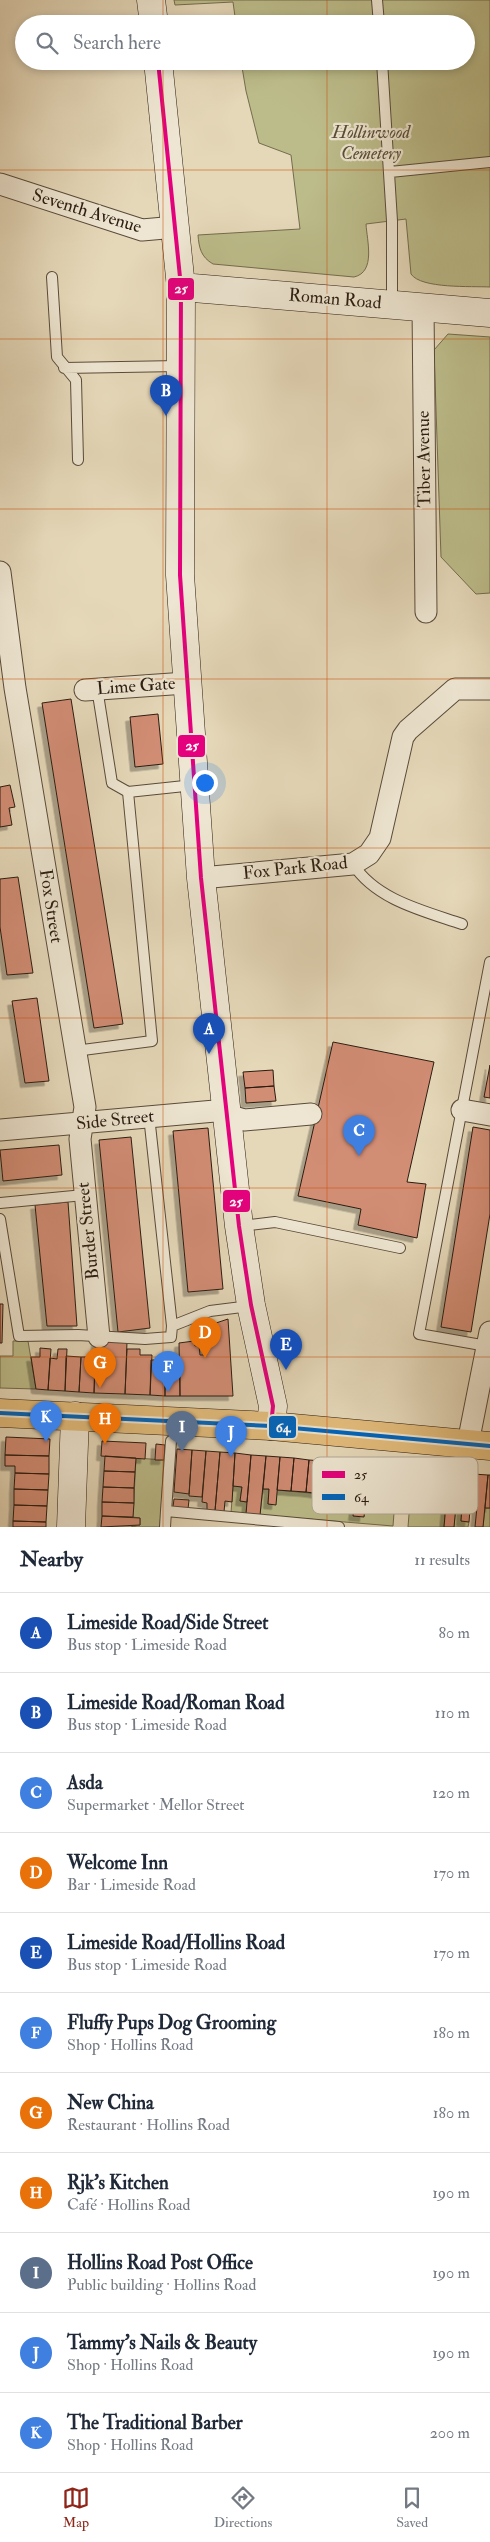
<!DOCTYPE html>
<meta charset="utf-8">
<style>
body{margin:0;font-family:"IM FELL Double Pica",serif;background:#f6f6f7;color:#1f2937}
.you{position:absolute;left:204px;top:782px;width:18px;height:18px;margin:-12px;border:4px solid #fff;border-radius:50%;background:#1a73e8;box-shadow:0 0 0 8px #1a73e833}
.badge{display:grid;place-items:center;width:32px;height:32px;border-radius:50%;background:#8f2418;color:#fff;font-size:16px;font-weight:700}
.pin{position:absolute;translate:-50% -41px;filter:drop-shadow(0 1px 2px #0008)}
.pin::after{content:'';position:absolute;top:26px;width:18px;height:15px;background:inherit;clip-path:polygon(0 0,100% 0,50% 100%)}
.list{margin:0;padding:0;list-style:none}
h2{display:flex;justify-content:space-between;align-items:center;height:65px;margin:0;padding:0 20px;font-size:21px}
h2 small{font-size:16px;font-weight:400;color:#747a83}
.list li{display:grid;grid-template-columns:32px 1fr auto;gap:15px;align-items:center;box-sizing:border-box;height:80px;padding:0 20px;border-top:1px solid #e0e1e3}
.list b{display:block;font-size:19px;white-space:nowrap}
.list p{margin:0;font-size:16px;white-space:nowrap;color:#747a83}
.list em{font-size:16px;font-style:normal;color:#747a83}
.icon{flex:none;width:28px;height:28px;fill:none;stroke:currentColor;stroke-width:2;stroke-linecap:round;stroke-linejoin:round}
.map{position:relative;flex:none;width:490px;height:1527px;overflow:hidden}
.search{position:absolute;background:#fff;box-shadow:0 2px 8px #0003;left:15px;right:15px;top:15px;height:55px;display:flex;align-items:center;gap:12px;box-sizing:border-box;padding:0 18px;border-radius:28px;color:#747a83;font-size:19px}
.sheet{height:945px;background:#fff}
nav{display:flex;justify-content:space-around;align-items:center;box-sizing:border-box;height:70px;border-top:1px solid #e0e1e3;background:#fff;font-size:14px;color:#747a83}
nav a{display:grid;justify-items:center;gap:2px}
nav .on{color:#8f2418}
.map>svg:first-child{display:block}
</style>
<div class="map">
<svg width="490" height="1527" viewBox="0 0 490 1527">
<defs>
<filter id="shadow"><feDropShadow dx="-4.5" dy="4.5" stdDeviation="0" flood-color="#0004"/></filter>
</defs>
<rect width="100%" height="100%" fill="#e5d8b9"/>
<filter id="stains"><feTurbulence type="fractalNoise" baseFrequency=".004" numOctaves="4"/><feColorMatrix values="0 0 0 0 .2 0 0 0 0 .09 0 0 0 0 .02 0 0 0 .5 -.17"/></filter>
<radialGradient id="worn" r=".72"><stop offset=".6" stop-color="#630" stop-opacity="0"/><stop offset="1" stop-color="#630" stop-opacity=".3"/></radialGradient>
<!-- green -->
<path fill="#bcbc8a" stroke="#736c4e" d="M174,0H490V287C472,286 421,289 411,274L406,219L366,224C367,241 376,272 354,277L213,264C201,257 199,248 198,235L300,229L291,155L259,143L246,91L241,61H466V24H236L233,2L175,5Z
M448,334L490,337V593L476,594L441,557L434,350Z
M13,1341H28L36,1389L0,1388V1356H13Z
M136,1458L164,1460L160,1527H132V1525H140V1518L133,1517Z
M233,1486L242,1487L240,1501L247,1502L246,1514L231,1513Z
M263,1489H269L268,1504L277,1490L355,1497L364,1516L366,1498L395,1500L393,1526L260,1515Z
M410,1502L446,1504L444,1527H408Z
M456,1505L462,1506L461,1521L469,1522L468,1527H454Z
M485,1508H490V1527H483Z"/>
<!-- building -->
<path fill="#d28d75" stroke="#2a1c11" filter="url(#shadow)" d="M71,699L123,1024L94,1028L42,703Z
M158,714L163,764L135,767L130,717Z
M10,785L15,807L9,808L12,825L0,827V787Z
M18,877L33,973L7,975L0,927V879Z
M37,998L49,1081L25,1083L12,1001Z
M333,1042L434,1062L407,1182L426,1184L417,1238L358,1225L361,1209L298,1196Z
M490,1065V1098L484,1097Z
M273,1070L274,1086L245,1088L243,1072Z
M274,1086L276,1101L246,1103L245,1088Z
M473,1127L490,1130V1214L471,1332L441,1327Z
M208,1128L223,1289L188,1292L173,1131Z
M131,1137L150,1328L118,1332L99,1140Z
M59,1145L62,1175L3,1181L0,1150Z
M68,1202L77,1326H47L35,1205Z
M0,1304H3L2,1343H0Z
M228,1319L233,1396H180L179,1343L194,1341L195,1346L199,1345L200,1355H205L204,1334L207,1333V1326Z
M96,1341L127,1342L125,1394L94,1393Z
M40,1348L51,1349L48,1390L36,1389L31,1357H40Z
M58,1349H67L65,1391L48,1390L50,1358L57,1359Z
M127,1349H140V1355H152L150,1395L125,1394Z
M66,1356L81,1357L79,1392L65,1391Z
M81,1357H95L94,1393L79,1392Z
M151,1360H165V1396L150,1395Z
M165,1360H180V1396H165Z
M6,1437L50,1439L49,1456L5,1455Z
M102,1441L146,1443L145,1459L101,1456Z
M156,1444L165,1445L164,1460H155Z
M177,1449L192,1450L189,1494L174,1492Z
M192,1450L206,1451L202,1497L189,1496Z
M206,1451L220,1452L215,1511H207V1503L202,1502Z
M220,1452L235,1453L232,1502L225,1501L224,1512L215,1511Z
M235,1453L251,1455L247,1502L240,1501L242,1487L233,1486Z
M5,1455L49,1456V1474L15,1473V1466H5Z
M251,1455L266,1456L260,1515L246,1514Z
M105,1456L136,1458L135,1472L104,1471Z
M266,1456L280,1457L276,1505L268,1504L269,1489H263Z
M280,1457L294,1458L291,1491L277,1490Z
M294,1458L309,1460L306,1492L291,1491Z
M309,1460L324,1461L321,1494L306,1492Z
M354,1464L369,1465L364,1517L353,1516L355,1497L351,1496Z
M104,1471L135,1472L134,1488L103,1487Z
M442,1471L459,1473L454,1527H444L446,1504H440Z
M15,1473L49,1474L48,1490L14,1489Z
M459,1473L473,1474L469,1522L461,1521L462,1506L456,1505Z
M473,1474L488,1475L483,1527H475L477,1507H470Z
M488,1475H490V1508H485Z
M103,1487L134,1488V1503L102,1502Z
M14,1489L48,1490L47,1506L14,1505Z
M174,1499L189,1500L188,1509L173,1507Z
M102,1502L134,1503L133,1517L102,1516Z
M14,1505L47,1506L46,1522L13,1521Z
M102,1516L140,1518V1525L101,1527Z
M13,1521L46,1522V1527H13Z"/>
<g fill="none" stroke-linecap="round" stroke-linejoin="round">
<!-- lane casing -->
<g stroke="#594b3b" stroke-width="12">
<path id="lane" d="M377,0L379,24
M382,61L392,221V303
M390,172L490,162
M52,277L57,357L76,380L78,460
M64,368L179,366
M97,688L112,783L128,792L194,785
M353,864C376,900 424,911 462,924
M75,1051L152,1041L128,792
M0,1203L84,1195
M0,1219L19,1336L78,1335L145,1339L171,1337L172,1326L149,1116
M241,1226L275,1222L400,1248
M172,1326L210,1311L250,1306
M487,1346L419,1334L490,962
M166,1511L171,1441
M165,1527L166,1511L339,1527"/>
</g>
<!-- street casing -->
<g stroke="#594b3b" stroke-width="23">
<path id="street" d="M0,184L142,230L176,227
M423,306L426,612
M0,572L15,688L85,1107L80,1139L99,1337
M85,690L186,683
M201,878L353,864L369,854L380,838L403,737L408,730L455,689H490
M462,1110L490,1115
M0,1130L215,1111L244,1120L311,1114
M468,1443L490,1332"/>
</g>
<!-- secondary casing -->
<g stroke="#2a1c11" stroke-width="29">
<path id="secondary" d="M151,0L154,24
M158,61L181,287L180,575L201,878L239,1226L251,1305L273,1406L271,1426
M181,287L490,313
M71,1527L75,1416"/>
</g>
<!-- primary casing -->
<g stroke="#2a1c11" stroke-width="29">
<path id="primary" d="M0,1413L271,1426L490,1446"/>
</g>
<!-- lane -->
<use href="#lane" stroke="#eee6d2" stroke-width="10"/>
<!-- street -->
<use href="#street" stroke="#eee6d2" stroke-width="21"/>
<!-- secondary -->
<use href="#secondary" stroke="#eee6d2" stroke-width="28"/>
<!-- primary -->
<use href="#primary" stroke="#e2bc7c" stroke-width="28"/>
<!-- bus-1 casing -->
<g stroke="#eee6d2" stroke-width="8">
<path id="bus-1" d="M158,61L181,287L180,575L201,878L239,1226L251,1305L273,1406L271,1426"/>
</g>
<!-- bus-2 casing -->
<g stroke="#eee6d2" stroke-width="8">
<path id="bus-2" d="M0,1413L271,1426L490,1446"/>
</g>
<!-- bus-1 -->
<use href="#bus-1" stroke="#e5007d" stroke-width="4"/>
<!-- bus-2 -->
<use href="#bus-2" stroke="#0065bd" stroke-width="4"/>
</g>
<!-- grid -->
<path fill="none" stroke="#cc500d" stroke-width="1" stroke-opacity="0.55" d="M163,0V24M327,0V24M163,61V1527M327,61V1527M0,170H490M0,339H490M0,509H490M0,679H490M0,848H490M0,1018H490M0,1188H490M0,1357H490"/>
<g text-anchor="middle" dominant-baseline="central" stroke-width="4.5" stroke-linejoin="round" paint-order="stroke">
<!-- park labels -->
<g font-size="18" font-style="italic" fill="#564c35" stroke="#eee6d2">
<text x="371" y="132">Hollinwood<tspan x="371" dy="21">Cemetery</tspan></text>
</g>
<!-- street labels -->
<g font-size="18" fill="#2a1c11" stroke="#eee6d2">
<text transform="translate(87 211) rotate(17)">Seventh Avenue</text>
<text transform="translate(335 299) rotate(5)">Roman Road</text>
<text transform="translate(424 459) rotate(-91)">Tiber Avenue</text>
<text transform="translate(136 686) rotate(-4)">Lime Gate</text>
<text transform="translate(295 868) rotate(-6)">Fox Park Road</text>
<text transform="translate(51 906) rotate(81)">Fox Street</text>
<text transform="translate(115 1120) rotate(-6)">Side Street</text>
<text transform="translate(88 1231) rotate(-96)">Burder Street</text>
</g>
</g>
<!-- legend -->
<rect x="312" y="1457" width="166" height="57" rx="8" fill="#eee6d2" stroke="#b3a998" stroke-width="1"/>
<rect x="322" y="1471" width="23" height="7" fill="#e5007d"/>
<rect x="322" y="1494" width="23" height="6" fill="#0065bd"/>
<g font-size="14" fill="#2a1c11">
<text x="354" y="1479">25</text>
<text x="354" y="1502">64</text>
</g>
<g stroke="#eee6d2" stroke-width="2">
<rect x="167" y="277" width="28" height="24" rx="5" fill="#e5007d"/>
<rect x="177" y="734" width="29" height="24" rx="5" fill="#e5007d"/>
<rect x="222" y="1189" width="29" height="24" rx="5" fill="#e5007d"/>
<rect x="268" y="1415" width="29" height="24" rx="5" fill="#0065bd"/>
</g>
<g font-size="14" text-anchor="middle" font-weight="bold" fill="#fff">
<text x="181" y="293">25</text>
<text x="192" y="750">25</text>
<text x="236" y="1206">25</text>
<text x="283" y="1432">64</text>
</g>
<rect width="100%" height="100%" filter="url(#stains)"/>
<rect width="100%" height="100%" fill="url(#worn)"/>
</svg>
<div class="you"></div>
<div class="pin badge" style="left:209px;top:1054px;background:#1a4fb4">A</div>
<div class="pin badge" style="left:166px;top:416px;background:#1a4fb4">B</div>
<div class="pin badge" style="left:359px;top:1156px;background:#3f7fe0">C</div>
<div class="pin badge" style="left:205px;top:1358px;background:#e8710a">D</div>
<div class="pin badge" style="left:286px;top:1370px;background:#1a4fb4">E</div>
<div class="pin badge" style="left:168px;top:1392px;background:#3f7fe0">F</div>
<div class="pin badge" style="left:100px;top:1388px;background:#e8710a">G</div>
<div class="pin badge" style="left:105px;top:1444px;background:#e8710a">H</div>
<div class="pin badge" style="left:182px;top:1452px;background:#5c6f8a">I</div>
<div class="pin badge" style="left:231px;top:1457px;background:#3f7fe0">J</div>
<div class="pin badge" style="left:46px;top:1442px;background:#3f7fe0">K</div>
<div class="search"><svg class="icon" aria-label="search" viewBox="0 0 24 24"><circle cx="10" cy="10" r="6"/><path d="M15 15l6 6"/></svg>Search here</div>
</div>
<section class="sheet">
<h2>Nearby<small>11 results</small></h2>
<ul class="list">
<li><span class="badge" style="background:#1a4fb4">A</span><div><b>Limeside Road/Side Street</b><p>Bus stop · Limeside Road</p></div><em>80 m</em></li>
<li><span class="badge" style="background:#1a4fb4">B</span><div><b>Limeside Road/Roman Road</b><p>Bus stop · Limeside Road</p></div><em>110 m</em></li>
<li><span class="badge" style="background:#3f7fe0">C</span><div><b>Asda</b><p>Supermarket · Mellor Street</p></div><em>120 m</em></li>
<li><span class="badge" style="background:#e8710a">D</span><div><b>Welcome Inn</b><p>Bar · Limeside Road</p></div><em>170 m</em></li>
<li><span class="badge" style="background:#1a4fb4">E</span><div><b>Limeside Road/Hollins Road</b><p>Bus stop · Limeside Road</p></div><em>170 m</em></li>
<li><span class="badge" style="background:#3f7fe0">F</span><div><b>Fluffy Pups Dog Grooming</b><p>Shop · Hollins Road</p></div><em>180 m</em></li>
<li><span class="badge" style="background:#e8710a">G</span><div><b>New China</b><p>Restaurant · Hollins Road</p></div><em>180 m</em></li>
<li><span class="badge" style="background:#e8710a">H</span><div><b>Rjk's Kitchen</b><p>Café · Hollins Road</p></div><em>190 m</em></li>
<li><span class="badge" style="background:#5c6f8a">I</span><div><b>Hollins Road Post Office</b><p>Public building · Hollins Road</p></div><em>190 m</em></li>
<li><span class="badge" style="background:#3f7fe0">J</span><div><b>Tammy's Nails &amp; Beauty</b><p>Shop · Hollins Road</p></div><em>190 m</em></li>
<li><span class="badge" style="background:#3f7fe0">K</span><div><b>The Traditional Barber</b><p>Shop · Hollins Road</p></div><em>200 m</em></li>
</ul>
</section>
<nav>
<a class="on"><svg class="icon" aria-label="map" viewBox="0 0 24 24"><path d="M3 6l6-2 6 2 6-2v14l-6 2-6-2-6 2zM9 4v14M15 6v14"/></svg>Map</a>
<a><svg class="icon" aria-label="directions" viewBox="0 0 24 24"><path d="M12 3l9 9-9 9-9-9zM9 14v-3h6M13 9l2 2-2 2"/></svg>Directions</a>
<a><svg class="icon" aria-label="saved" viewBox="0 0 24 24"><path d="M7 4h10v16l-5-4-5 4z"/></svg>Saved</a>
</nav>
